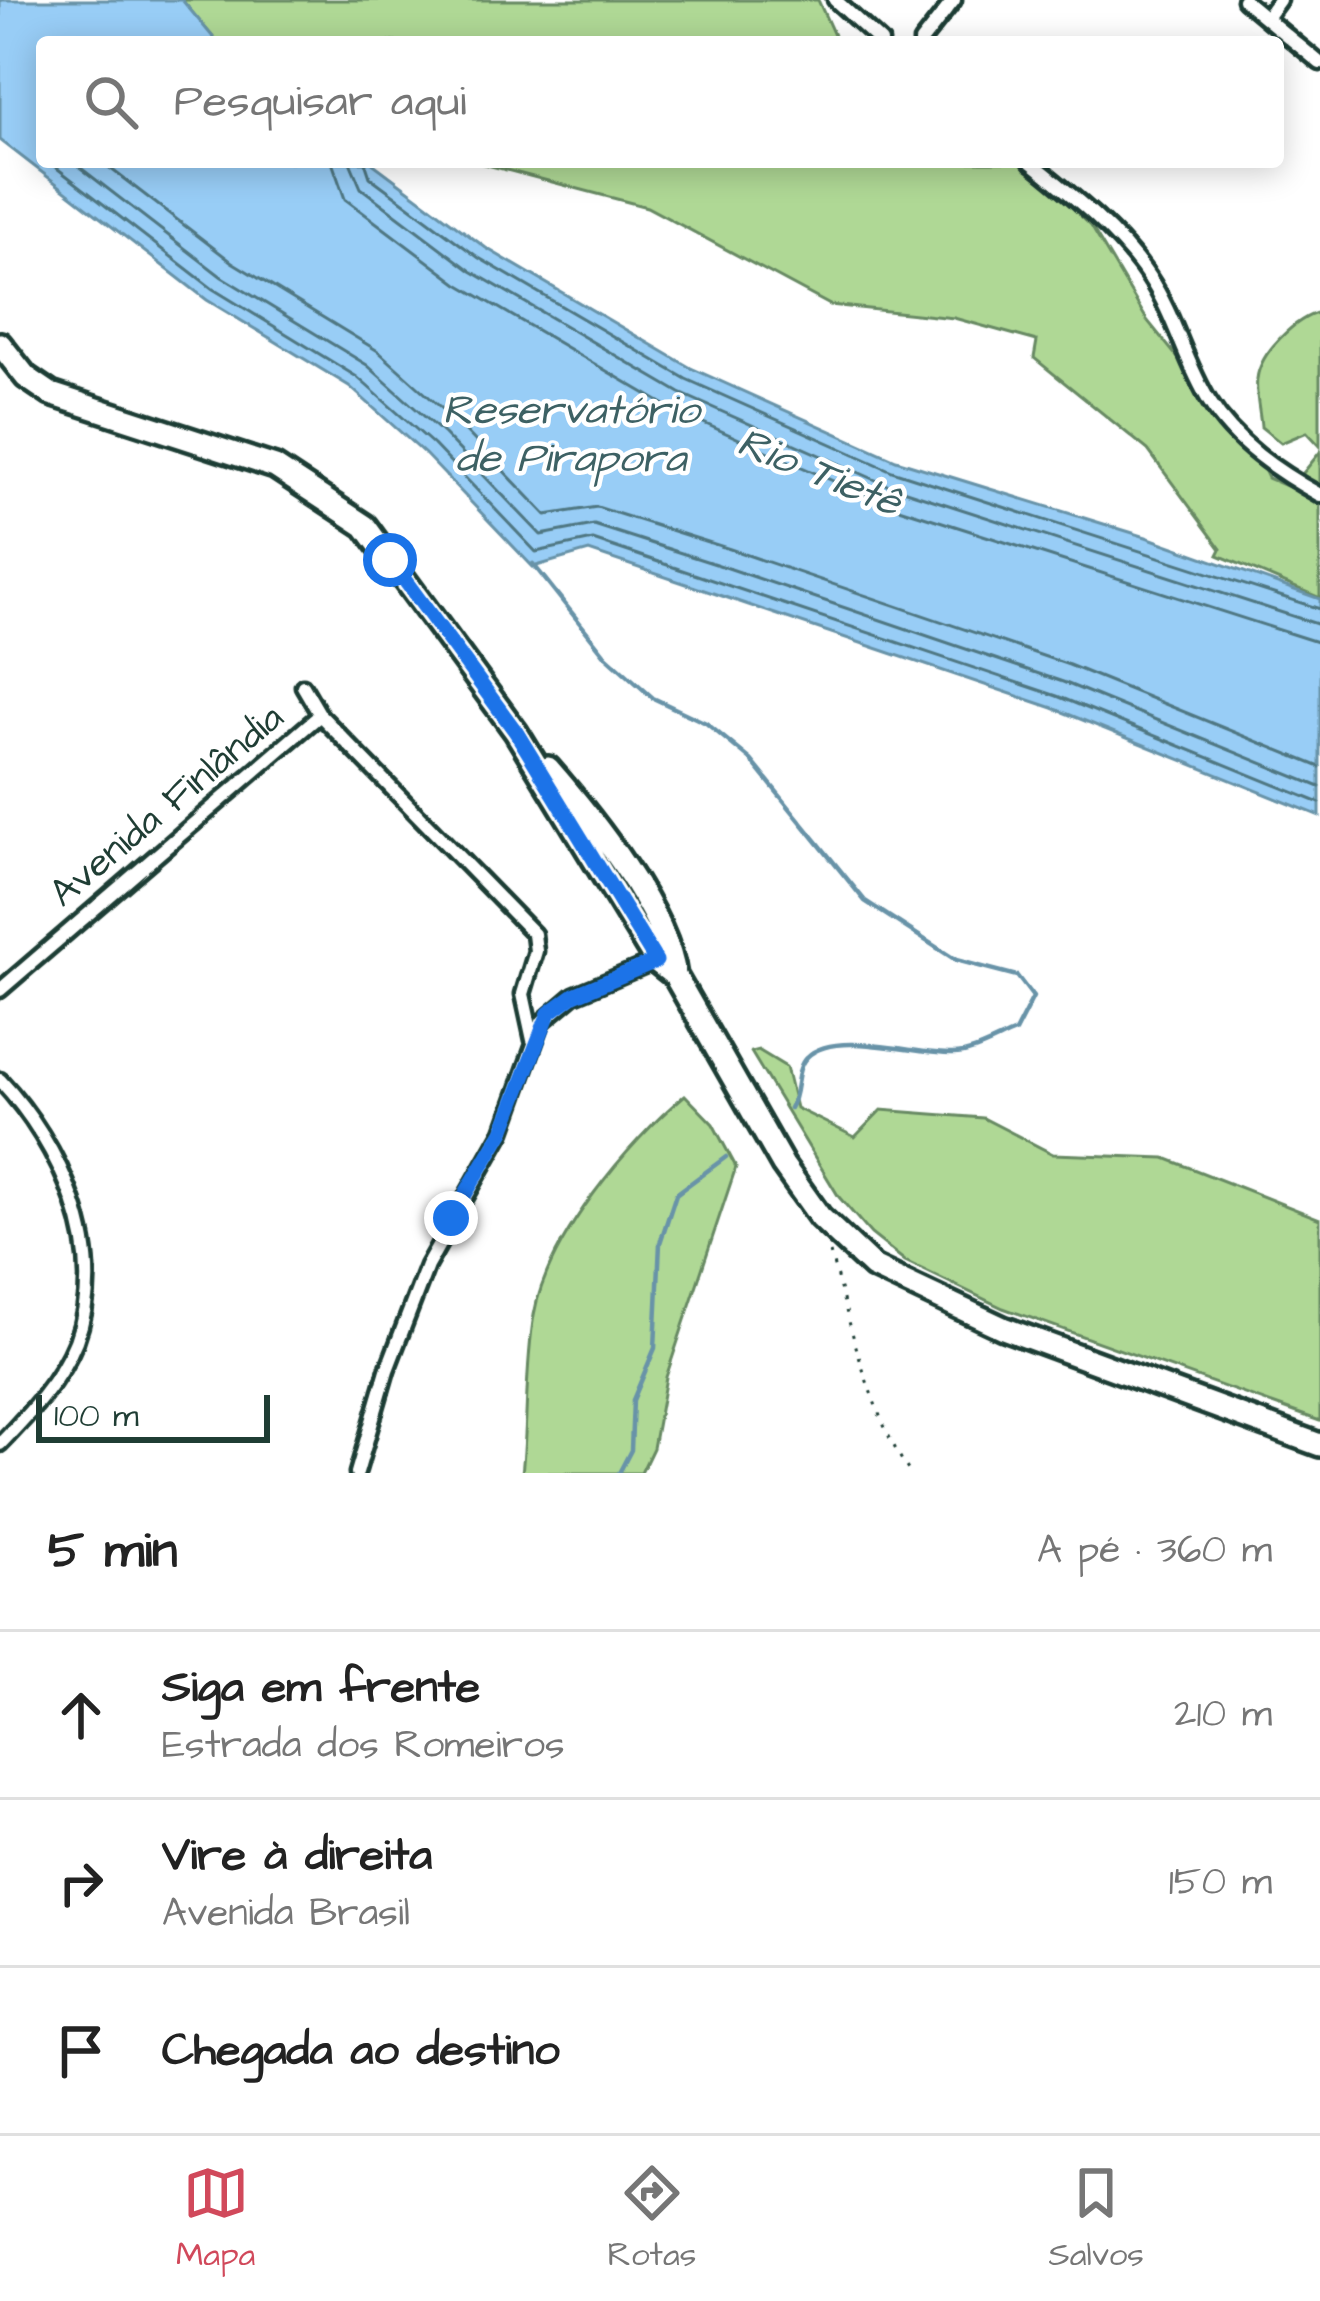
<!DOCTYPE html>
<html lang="pt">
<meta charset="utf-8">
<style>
body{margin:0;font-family:"Architects Daughter",sans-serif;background:#f2f2f2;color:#222}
.scale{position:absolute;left:36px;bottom:30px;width:234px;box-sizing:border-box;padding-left:12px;border:6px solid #1f3d34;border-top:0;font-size:33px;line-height:42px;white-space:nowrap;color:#1f3d34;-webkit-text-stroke:9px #fff;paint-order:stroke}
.stop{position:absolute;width:36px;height:36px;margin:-27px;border:9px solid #1a73e8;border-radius:50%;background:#fff}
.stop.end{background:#1a73e8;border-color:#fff;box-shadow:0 3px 12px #0008}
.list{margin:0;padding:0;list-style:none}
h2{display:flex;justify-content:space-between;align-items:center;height:156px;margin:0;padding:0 48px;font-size:51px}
h2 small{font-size:39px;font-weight:400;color:#767676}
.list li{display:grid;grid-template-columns:78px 1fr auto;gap:36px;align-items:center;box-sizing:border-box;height:168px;padding:0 48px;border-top:3px solid #e0e0e0}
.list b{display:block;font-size:45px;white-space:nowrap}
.list p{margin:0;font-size:39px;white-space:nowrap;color:#767676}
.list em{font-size:39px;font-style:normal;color:#767676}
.icon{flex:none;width:66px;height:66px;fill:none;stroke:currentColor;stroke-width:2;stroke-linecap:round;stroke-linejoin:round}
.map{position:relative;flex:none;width:1320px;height:1473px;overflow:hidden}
.search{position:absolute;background:#fff;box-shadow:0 6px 30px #0003;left:36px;right:36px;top:36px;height:132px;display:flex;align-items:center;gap:30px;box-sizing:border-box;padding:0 42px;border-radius:12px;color:#767676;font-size:45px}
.sheet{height:660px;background:#fff}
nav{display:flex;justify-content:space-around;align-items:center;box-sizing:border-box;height:168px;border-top:3px solid #e0e0e0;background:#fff;font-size:33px;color:#767676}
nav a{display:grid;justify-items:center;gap:6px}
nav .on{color:#d1495b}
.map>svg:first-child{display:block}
</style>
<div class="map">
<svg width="1320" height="1473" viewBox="0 0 1320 1473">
<rect width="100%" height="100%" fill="#fff"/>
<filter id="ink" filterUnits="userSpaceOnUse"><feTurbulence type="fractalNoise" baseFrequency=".00833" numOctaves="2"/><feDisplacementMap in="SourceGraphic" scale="24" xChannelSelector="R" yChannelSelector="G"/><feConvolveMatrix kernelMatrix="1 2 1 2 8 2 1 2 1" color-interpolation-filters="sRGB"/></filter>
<g filter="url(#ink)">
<!-- green -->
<path fill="#afd895" stroke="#678a64" stroke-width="3" d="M182,0H818L837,42H217Z
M476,162H1025L1091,226L1147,320L1258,457L1268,478L1291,488L1320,452V598L1218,555L1221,549L1148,450L1034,358L1037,341L954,318L830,305L647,207Z
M1320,312V446L1307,432L1281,443L1261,427C1260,412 1255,394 1257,379C1260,352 1296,318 1320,312Z
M758,1050L786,1067L796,1108L855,1137L881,1110L983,1118L1053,1154L1165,1158L1320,1219V1421L1003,1308L905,1261L871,1234L839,1197L751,1052Z
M685,1095L713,1124L736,1167L666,1377L653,1448L641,1473H522C528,1421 525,1367 534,1315C547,1240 628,1142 685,1095Z"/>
<!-- water -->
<path fill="#98cdf6" stroke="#6893a8" stroke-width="3" d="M0,0H182L217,42H42V162H371L486,248L691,368L896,460L1146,537L1320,599V816L1053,708L589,551L533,567L425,454L349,386L207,300L0,140Z"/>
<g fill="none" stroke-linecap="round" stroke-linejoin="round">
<!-- shore -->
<path stroke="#4f7782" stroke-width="3" d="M49,162L213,289L357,377L434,445L536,552L593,540L1057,696L1320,803
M73,162L222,277L367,365L444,434L541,535L594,525L725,567L1063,682L1320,787
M102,162L232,262L378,351L457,422L546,515L597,507L730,549L1069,665L1320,767
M332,162L345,199L458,284L670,408L880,502L1320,643
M350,162L361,188L471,271L680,393L887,485L1320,625
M365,162L370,177L479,258L686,379L892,471L1320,609"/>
<!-- stream -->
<path stroke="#6893a8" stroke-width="4.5" d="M533,564L606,656L653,698L706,723L751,760L865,901L956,960L1017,976L1033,997L1015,1032C997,1039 973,1054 953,1054C916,1055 834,1029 807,1057C794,1069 800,1092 790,1108
M619,1473L631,1450L633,1400L655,1348L660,1243L676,1194L726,1157"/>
<!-- street casing -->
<g stroke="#1f3d34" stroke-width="21">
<path id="street" d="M835,0L881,42
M1244,0L1320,63
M1266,18L1279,0
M921,42L954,0
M1031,162C1072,195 1120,233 1149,277C1175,316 1185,362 1209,401C1235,443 1278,472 1320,495
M303,686L320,715L534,934L536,951L523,994L533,1040
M0,990L320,715
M0,1080C60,1144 110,1251 76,1341C60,1381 29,1414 0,1444
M357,1473L387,1370L427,1266L503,1131L542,1022L574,995L660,959"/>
</g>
<!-- primary casing -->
<g stroke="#1f3d34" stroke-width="30">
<path id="primary" d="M0,344L26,377L51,394L275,467L365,526L516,732L656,961L675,976L783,1165L820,1217L873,1267L1003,1328L1320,1445
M548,768C591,817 667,912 675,976"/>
</g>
<!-- path -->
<path stroke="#1f3d34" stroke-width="3" stroke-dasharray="3 9" stroke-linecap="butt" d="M830,1253C851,1324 868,1411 910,1473"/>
<!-- street -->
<use href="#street" stroke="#fff" stroke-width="12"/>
<!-- primary -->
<use href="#primary" stroke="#fff" stroke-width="21"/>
</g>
</g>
<g fill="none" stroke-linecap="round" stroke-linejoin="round" filter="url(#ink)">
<!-- route -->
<path stroke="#1a73e8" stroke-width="15" d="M390,560L516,732L656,961L574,995L549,1013L503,1131L451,1218"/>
</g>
<g text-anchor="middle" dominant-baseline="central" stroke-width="9" stroke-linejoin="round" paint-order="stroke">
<!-- street labels -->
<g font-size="39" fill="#1f3d34" stroke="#fff">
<text transform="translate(167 806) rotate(-40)">Avenida Finlândia</text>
</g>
<!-- water labels -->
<g font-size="42" font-style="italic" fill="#3d6164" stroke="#fff">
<text x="571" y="411">Reservatório<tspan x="571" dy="48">de Pirapora</tspan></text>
<text transform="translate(819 473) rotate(22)">Rio Tietê</text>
</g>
</g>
</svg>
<div class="scale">100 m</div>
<div class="stop" style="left:390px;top:560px"></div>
<div class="stop end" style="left:451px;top:1218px"></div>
<div class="search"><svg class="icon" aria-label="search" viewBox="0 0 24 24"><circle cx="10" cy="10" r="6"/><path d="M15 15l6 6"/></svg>Pesquisar aqui</div>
</div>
<section class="sheet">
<h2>5 min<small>A pé · 360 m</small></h2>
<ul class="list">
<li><svg class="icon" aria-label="ahead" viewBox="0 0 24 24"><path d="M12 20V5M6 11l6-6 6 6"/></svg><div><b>Siga em frente</b><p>Estrada dos Romeiros</p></div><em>210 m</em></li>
<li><svg class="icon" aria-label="right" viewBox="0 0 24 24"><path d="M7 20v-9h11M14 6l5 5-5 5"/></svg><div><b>Vire à direita</b><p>Avenida Brasil</p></div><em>150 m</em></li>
<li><svg class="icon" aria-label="arrive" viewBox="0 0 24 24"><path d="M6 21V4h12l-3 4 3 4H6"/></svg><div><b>Chegada ao destino</b></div></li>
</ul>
</section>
<nav>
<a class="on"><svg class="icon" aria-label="map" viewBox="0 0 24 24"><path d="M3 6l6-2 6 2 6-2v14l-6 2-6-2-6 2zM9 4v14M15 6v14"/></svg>Mapa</a>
<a><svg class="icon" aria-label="directions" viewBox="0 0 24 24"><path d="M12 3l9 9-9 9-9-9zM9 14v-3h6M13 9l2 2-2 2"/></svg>Rotas</a>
<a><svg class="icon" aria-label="saved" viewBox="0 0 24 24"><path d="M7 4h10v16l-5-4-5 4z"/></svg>Salvos</a>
</nav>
